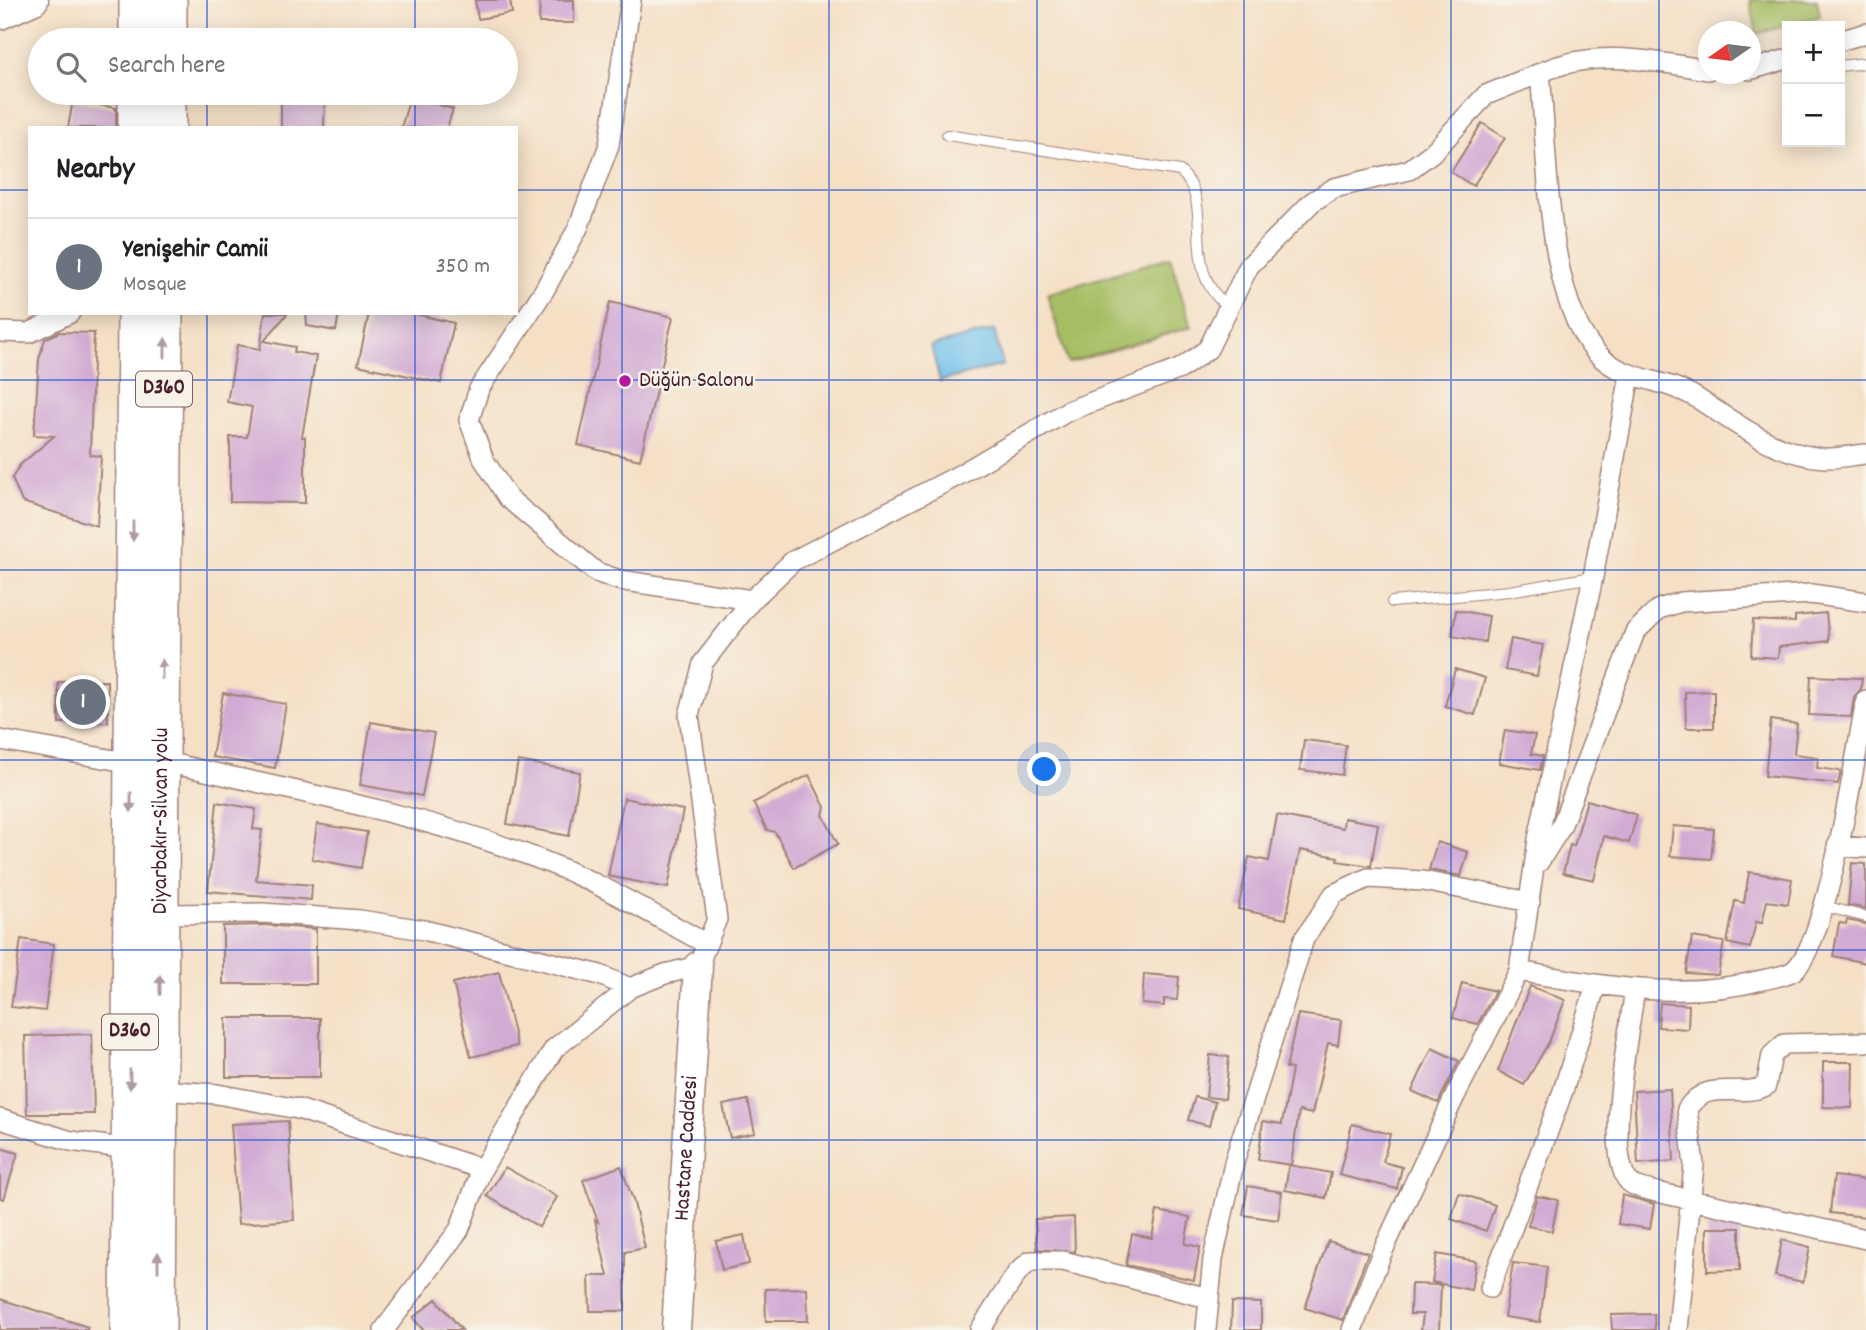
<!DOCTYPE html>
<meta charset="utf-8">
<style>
body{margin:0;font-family:Dekko,sans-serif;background:#f6f6f6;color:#202124}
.controls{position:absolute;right:21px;top:21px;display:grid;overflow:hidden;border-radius:0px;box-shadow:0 4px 18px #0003}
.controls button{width:63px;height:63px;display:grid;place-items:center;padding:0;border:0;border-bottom:2px solid #e0e0e0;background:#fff;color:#202124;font:35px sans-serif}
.compass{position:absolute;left:1698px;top:21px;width:63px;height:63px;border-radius:50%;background:#fff;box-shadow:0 4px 18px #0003;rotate:256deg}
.you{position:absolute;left:1045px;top:770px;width:24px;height:24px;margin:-18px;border:5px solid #fff;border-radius:50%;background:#1a73e8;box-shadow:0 0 0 10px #1a73e833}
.badge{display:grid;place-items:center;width:46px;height:46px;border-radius:50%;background:#ea580c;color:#fff;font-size:23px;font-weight:700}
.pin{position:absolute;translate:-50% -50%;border:4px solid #fff;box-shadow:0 2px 7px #0006}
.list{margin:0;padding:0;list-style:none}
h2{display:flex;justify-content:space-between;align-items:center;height:91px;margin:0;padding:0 28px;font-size:30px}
h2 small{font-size:23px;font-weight:400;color:#757577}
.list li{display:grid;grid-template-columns:46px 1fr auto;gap:21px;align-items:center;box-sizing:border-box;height:98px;padding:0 28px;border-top:2px solid #e0e0e0}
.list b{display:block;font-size:26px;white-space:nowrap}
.list p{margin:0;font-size:23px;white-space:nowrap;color:#757577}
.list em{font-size:23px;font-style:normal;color:#757577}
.icon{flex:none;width:38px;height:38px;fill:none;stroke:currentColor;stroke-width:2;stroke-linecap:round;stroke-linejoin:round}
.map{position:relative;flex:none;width:1866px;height:1330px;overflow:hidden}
.search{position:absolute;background:#fff;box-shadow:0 4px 18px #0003;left:28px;top:28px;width:490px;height:77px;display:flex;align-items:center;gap:18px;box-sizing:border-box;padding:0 24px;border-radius:38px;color:#757577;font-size:26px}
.panel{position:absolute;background:#fff;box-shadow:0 4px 18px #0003;left:28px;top:126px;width:490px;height:189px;border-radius:0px}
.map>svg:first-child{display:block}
</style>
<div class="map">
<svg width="1866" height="1330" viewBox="0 0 1866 1330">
<rect width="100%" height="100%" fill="#f7f3e8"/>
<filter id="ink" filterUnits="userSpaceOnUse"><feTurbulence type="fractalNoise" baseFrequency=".0143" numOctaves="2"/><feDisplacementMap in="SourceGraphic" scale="14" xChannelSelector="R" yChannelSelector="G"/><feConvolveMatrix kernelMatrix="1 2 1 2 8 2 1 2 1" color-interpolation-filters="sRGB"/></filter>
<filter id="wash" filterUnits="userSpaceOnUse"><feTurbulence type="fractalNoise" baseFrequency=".00686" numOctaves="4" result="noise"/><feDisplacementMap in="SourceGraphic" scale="28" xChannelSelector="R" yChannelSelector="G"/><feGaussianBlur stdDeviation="1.57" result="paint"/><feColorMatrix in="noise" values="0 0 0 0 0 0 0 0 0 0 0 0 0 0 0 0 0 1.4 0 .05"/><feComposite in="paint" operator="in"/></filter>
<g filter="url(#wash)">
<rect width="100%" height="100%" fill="#f5e0c6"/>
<!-- green -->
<path fill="#a6be64" stroke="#786e48" stroke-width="2" d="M1750,0H1817L1820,16L1757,34Z
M1170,257L1191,327L1068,363L1047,294Z"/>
<!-- water -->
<path fill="#71c1ec" stroke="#5e708c" stroke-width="2" d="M994,330L1003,365L940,381L931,346Z"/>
<g id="blocks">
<!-- building -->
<path fill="#d1abd4" d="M475,0H510L512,13L478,19Z
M540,0H574V23H539Z
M281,93H325L324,128H281Z
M416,98L453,109L447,128H401L408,104Z
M73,100L116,108V128H68Z
M1482,123L1505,138L1473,186L1451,172Z
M610,302L673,317L640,460L578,445Z
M265,313H288L264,341L295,347L294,352L316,356L302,437H305V503L230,502V437H247L252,407L227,402L237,345L260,349Z
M306,313H339L336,331L307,326Z
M369,313H411L454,323L441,383L358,365Z
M59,332L94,333L90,455L101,456L97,526L22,502L12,478L20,465L54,436L34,435L39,359L45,339Z
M1456,610L1489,616L1485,642L1452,636Z
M1826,613L1829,641L1779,647L1778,658L1751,656L1753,620L1795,622V616Z
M1511,639L1543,645L1537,676L1505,670Z
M1455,669L1485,678L1475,715L1445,706Z
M1811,676L1862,678L1861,689L1854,697L1851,717L1809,715Z
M107,681L108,722L59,723L58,682Z
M1714,691V728H1686L1685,692Z
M223,693L286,704L275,768L212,757Z
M1771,720L1797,724L1794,754L1818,757L1817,768L1841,771L1838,784L1765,776Z
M371,722L434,733L422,796L360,785Z
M1505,730L1535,735L1531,754L1543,756L1540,770L1499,763Z
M1304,740L1346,745L1342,775L1300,770Z
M518,761L580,772L569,836L507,824Z
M809,775L825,807L823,815L838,844L794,868L775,832L767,830L753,803Z
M624,798L683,810L668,888L608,876Z
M1587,800L1637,815L1629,843L1604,836L1594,880L1563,873L1570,845L1574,846Z
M217,802L256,809L253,829L262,830L256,880L312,885L311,900L208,891Z
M1277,815L1343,828L1344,818L1378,824L1371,866L1337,861L1338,857L1300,850L1286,919L1238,909L1249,857L1269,861Z
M317,824L367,832L361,868L312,859Z
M1673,826L1714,829L1711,859L1670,856Z
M1437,842L1468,852L1461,876L1429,870Z
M1852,863L1866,864V909L1848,905Z
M1749,872L1792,879L1788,904L1767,901L1762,923L1756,922L1750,948L1727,943L1735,901L1744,903Z
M1847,920L1866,924V963L1833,956L1839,923L1846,924Z
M263,925L316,929V984H223V926Z
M1692,937L1724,942L1718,975L1686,973Z
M21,939L54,944L45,1011L11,1007Z
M499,972L517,1046L471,1057L453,983Z
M1144,974L1179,977L1177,1000L1164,999V1006L1142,1004Z
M1462,983L1495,991L1478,1024L1453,1018Z
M1530,986L1565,1000L1549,1042L1524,1085L1498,1071Z
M1660,1003L1689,1005L1688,1029L1658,1027Z
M1298,1014L1341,1020L1338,1045L1328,1043L1312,1114L1299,1111L1291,1165L1258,1160L1263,1121L1282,1124L1292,1069L1286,1068Z
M226,1018H320V1077H226Z
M92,1034L94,1114H27L25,1036Z
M1432,1048L1459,1061L1438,1103L1412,1091Z
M1210,1055L1229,1057L1225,1099L1206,1097Z
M1823,1062H1853L1852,1108L1823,1107Z
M1670,1089L1674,1161L1638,1164L1634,1091Z
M1195,1097L1215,1102L1209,1126L1188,1120Z
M748,1100L755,1133L730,1138L723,1105Z
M288,1121L294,1220L238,1224L231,1124Z
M1352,1124L1390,1134L1383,1162L1402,1167L1397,1189L1339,1175Z
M0,1148L18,1153L4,1199L0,1198Z
M1289,1165L1331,1173L1326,1198L1285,1190Z
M621,1166L634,1203L645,1248L625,1252V1311H590L589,1276H608L595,1220L598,1222L583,1180Z
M505,1167L557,1197L539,1227L487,1196Z
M1834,1176L1866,1180V1217L1830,1213Z
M1248,1186L1282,1192L1278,1220L1243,1215Z
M1459,1193L1495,1205L1486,1231L1451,1219Z
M1622,1195L1654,1204L1650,1229L1618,1224Z
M1537,1196L1558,1200L1552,1231L1528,1226Z
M1157,1211L1190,1217L1185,1244L1200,1247L1194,1280L1126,1265L1132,1234L1152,1238Z
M1074,1217L1075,1252L1037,1249L1035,1219Z
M1707,1228H1740V1270L1707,1271Z
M744,1235L749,1264L722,1270L716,1241Z
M1782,1240L1810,1247L1803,1282L1775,1276Z
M1328,1241L1368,1253L1343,1320L1305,1308Z
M1437,1254L1476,1261L1471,1290L1432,1282Z
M1513,1263L1547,1267L1540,1322L1504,1317Z
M1411,1284L1441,1285L1439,1330H1421L1423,1314H1410Z
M807,1288L808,1321H766L765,1289Z
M0,1299L88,1327L87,1330H0Z
M436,1299L462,1330H423L413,1318Z
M1232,1302L1261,1303V1330H1231Z
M1654,1314L1655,1330H1612L1611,1315Z"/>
</g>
</g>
<g filter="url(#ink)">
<use href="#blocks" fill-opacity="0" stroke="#a08078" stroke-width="2"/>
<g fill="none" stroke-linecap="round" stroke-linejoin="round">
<!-- lane casing -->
<g stroke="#a08078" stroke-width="12">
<path id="lane" d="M1840,66L1866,63
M947,135L1180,171C1218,204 1177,271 1229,307
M1392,602L1509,591L1593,577
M1824,906L1866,917"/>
</g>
<!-- street casing -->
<g stroke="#a08078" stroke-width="22">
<path id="street" d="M631,0L609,145L578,228L545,289L479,389L469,420L484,460L508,498L596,572L619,580L752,600
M1840,41L1866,33
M1750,70L1787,59
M1540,73C1593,48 1653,61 1708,70
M0,332L29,333L70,313
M0,740L132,763
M161,761C286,790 416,812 536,858C596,880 651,914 707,944
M1837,846L1866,848
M1539,862L1561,827L1635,632L1659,609L1681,602L1811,594L1866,602
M160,914L263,913L360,920L424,930L600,975L630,988
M1519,971C1599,986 1682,1001 1762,980C1771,978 1785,976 1793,971C1828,945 1856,751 1866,700
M1635,989C1629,1033 1607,1137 1625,1176C1630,1187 1642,1188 1652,1191L1866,1239
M159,1090L217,1094L298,1109L482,1169
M0,1119L71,1141L129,1149
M1490,1288L1563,1091L1596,985
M384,1330L459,1230L482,1169L554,1049L630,988L665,974L698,966L717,919L689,715L703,663L752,600L793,561L961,474L1068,411L1180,369L1208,349L1249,266L1312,202L1334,188L1409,170L1433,152L1486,95L1540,73C1548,147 1544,310 1603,359C1629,381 1666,379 1695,397C1735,422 1775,455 1824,458C1837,459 1852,455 1866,454
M980,1330L1017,1273L1030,1261H1063L1208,1298
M1206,1330L1213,1259L1235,1159L1304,939L1334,894L1368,878L1423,881L1530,902
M1352,1330L1381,1255L1453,1100L1519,971L1538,839L1593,577L1630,375
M1678,1330L1694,1165L1687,1109C1708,1077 1737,1099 1766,1086L1772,1055L1784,1044L1866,1042"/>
</g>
<!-- secondary casing -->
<g stroke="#a08078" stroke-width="31">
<g id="secondary">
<path d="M0,15L34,0"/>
<path id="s1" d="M676,1330L698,966"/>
</g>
</g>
<!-- highway casing -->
<g stroke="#a08078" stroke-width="38">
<g id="highway">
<path d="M137,40V0"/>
<path d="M169,40V0"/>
<path d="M136,128V93"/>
<path d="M168,128V93"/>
<path d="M128,1330L135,313"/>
<path id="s2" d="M158,1330L165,313"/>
</g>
</g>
<!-- lane -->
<use href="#lane" stroke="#fff" stroke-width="10"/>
<!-- street -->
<use href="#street" stroke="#fff" stroke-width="19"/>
<!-- secondary -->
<use href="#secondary" stroke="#fff" stroke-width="28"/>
<!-- highway -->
<use href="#highway" stroke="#fff" stroke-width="35"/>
</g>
<!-- one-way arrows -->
<defs><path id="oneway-solid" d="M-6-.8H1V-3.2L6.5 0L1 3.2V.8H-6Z" transform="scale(1.75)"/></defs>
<g fill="#ae9aa0">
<use href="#oneway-solid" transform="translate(165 348) rotate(-89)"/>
<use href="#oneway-solid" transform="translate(133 531) rotate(90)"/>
<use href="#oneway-solid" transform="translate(162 669) rotate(-90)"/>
<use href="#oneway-solid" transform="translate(131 802) rotate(90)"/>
<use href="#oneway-solid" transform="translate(160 985) rotate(-90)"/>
<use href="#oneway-solid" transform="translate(130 1079) rotate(90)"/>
<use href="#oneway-solid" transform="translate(158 1262) rotate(-90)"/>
</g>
</g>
<!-- grid -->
<path fill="none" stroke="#1d4ed8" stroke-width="2" stroke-opacity="0.55" d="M207,0V40M415,0V40M622,0V1330M829,0V1330M1037,0V1330M1244,0V1330M1451,0V1330M1659,0V1330M207,93V128M415,93V128M0,190H30M516,190H1866M207,313V1330M415,313V1330M0,380H1866M0,570H1866M0,760H1866M0,950H1866M0,1140H1866"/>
<!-- markers -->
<circle fill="#b5179e" stroke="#f7f3e8" stroke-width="2.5" cx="625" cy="381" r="7"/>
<g text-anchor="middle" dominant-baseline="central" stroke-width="5" stroke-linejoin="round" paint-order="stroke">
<!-- shield labels -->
<g fill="#f7f3e8" stroke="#7e5f64" stroke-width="2">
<rect x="136" y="371.5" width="56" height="35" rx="5"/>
<rect x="102" y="1014.5" width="56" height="35" rx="5"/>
</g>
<g font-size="21" font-weight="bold" fill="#4a1f2b">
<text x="164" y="389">D360</text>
<text x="130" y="1032">D360</text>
</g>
<!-- poi labels -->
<g font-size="23" fill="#4a1f2b" stroke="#f7f3e8" text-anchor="start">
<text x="639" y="381">Düğün Salonu</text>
</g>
<!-- street labels -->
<g font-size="23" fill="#4a1f2b" stroke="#f7f3e8">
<text stroke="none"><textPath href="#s2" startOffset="509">Diyarbakır-Silvan yolu</textPath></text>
<text stroke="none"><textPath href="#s1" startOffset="182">Hastane Caddesi</textPath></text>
</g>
</g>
</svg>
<div class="controls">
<button>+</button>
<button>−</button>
</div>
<svg class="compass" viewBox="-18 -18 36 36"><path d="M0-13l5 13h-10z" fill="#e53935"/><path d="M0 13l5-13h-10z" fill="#757577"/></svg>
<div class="you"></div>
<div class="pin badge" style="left:83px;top:702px;background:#6b7280">1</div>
<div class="search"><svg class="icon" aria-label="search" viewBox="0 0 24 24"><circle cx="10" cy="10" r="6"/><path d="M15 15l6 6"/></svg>Search here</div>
<section class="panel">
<h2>Nearby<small></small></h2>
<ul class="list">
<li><span class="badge" style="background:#6b7280">1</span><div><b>Yenişehir Camii</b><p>Mosque</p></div><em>350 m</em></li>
</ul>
</section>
</div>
